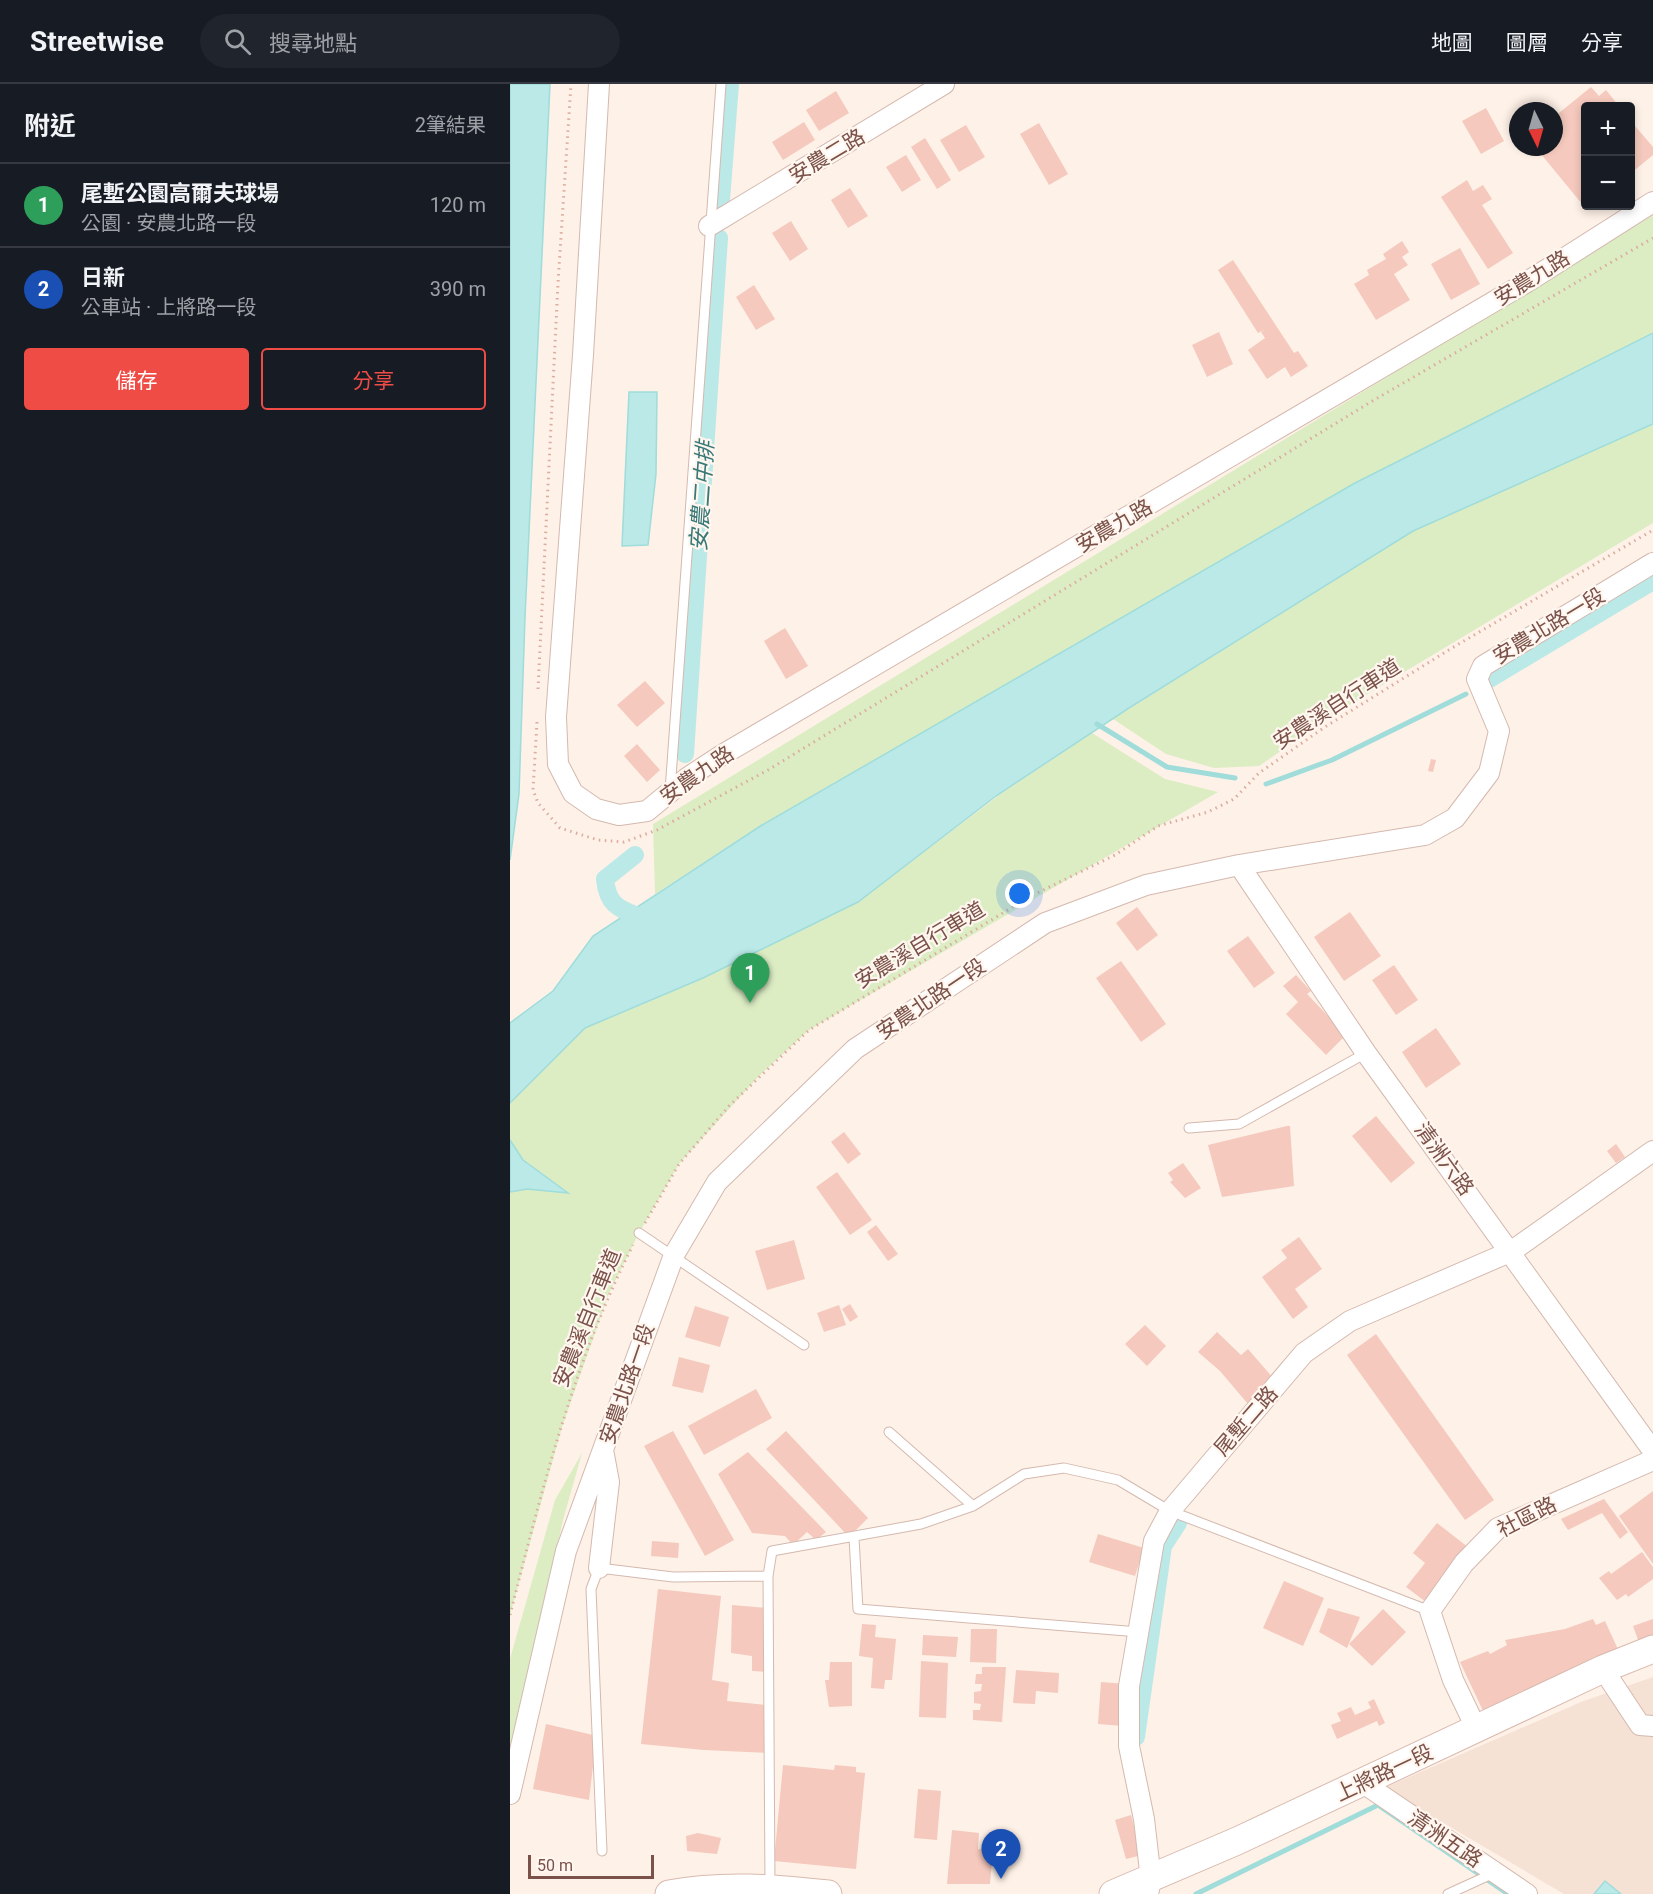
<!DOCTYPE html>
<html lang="zh-TW">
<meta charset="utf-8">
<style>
body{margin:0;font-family:Roboto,"Noto Sans TC",sans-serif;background:#20242c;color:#f1f3f6}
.controls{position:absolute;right:18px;top:18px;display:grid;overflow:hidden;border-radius:6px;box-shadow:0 3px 9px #0003}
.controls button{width:54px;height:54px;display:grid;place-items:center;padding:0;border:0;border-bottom:2px solid #363941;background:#171b24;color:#f1f3f6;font:30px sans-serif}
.compass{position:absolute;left:999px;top:18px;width:54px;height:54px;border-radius:50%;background:#171b24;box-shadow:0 3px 9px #0003;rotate:175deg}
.scale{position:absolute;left:18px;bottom:15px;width:126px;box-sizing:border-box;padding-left:6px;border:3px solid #7a5249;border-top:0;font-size:16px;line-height:21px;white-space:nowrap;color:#7a5249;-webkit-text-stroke:4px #fff6ef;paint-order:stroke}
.you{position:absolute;left:510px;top:810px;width:21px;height:21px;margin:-15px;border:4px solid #fff;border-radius:50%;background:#1a73e8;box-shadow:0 0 0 9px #1a73e833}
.badge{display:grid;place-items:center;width:39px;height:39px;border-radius:50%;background:#ef4c45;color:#fff;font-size:20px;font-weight:700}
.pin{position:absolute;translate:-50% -50px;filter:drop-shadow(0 2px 3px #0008)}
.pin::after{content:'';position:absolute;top:32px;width:21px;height:18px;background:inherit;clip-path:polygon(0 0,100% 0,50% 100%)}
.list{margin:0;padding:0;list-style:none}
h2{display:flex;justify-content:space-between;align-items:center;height:78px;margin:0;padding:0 24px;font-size:26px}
h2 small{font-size:20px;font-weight:400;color:#9ea1a6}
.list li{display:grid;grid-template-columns:39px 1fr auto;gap:18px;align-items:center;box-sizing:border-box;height:84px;padding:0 24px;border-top:2px solid #363941}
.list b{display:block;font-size:22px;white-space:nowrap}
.list p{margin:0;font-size:20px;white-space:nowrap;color:#9ea1a6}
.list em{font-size:20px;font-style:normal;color:#9ea1a6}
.actions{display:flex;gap:12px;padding:18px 24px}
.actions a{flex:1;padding:14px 0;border:2px solid #ef4c45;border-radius:6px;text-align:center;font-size:21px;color:#ef4c45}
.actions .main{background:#ef4c45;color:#fff}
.icon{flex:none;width:33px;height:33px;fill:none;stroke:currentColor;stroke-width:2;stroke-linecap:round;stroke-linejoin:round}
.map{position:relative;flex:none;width:1143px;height:1810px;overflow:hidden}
header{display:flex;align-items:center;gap:36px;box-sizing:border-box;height:84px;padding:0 30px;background:#171b24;border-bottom:2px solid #363941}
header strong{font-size:28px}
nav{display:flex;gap:33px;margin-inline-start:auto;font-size:21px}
.search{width:420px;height:54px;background:#20242c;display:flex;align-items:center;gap:15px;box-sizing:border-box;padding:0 21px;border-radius:33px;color:#9ea1a6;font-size:22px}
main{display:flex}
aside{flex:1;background:#171b24}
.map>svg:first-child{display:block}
</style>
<header>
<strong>Streetwise</strong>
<div class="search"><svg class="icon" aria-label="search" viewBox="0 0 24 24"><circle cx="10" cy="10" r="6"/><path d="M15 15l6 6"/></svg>搜尋地點</div>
<nav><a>地圖</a><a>圖層</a><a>分享</a></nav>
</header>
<main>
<aside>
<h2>附近<small>2筆結果</small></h2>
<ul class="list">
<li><span class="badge" style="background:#2e9e5b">1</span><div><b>尾塹公園高爾夫球場</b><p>公園 · 安農北路一段</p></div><em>120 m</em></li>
<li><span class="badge" style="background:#1a4fb4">2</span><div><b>日新</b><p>公車站 · 上將路一段</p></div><em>390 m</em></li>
</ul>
<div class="actions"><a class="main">儲存</a><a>分享</a></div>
</aside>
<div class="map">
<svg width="1143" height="1810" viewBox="0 0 1143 1810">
<rect width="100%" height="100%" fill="#fef1e7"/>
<!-- residential -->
<path fill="#f6e1d5" d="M1143,1593V1810H1054L874,1704L1071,1618Z"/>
<!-- green -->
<path fill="#dcedc4" d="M1143,131V249L845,399L252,741L145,810L143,740Z
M1143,340V439L831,626L749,682L704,684L656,670L603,635L903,447Z
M582,649L655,695L708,708L299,946L249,992L169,1080L129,1149L99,1209L52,1343L0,1531V1108L17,1105L56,1108L13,1076L0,1056V1019L75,944L193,894L348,818L492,709Z
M72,1369L53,1436L0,1676V1575L45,1416Z"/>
<!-- water -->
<path fill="#bae9e8" stroke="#9fdcda" stroke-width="1.5" d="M0,0H40L15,533L9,710L0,776Z
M1143,249V340L903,447L619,624L486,712L348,818L193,894L75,944L0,1019V939L43,907L83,852L252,741L845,399Z
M119,308H147L146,390L138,461L112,462Z
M0,1056L13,1076L58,1109L17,1105L0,1108Z
M1095,1797L1111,1810H1084Z"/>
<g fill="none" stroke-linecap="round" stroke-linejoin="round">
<!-- stream -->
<path stroke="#9fdcda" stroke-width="5" d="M587,640L657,683L725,694
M756,700L822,676L956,610
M686,1810L868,1721L998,1810"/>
<!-- canal -->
<path stroke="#bae9e8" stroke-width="18" d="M211,116L220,0
M976,597L1143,497
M175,670L209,154
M125,771L95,795C98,825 112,825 137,836L139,840
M626,1653L653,1462L668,1439"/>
</g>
<!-- building -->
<path fill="#f5c9bd" d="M1081,3L1089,12L1096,6L1109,22H1076V122H1082L1077,126L1026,64L1044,63V33Z
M326,7L339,29L309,47L296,26Z
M976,24L994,57L971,70L952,37Z
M1120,36L1143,63V71L1120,90Z
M294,38L305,56L273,76L262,58Z
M529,39L558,90L539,101L510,50Z
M456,41L475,73L449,88L430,56Z
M415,54L441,96L427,105L401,63Z
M396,71L411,96L392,108L376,83Z
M957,96L963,107L973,101L982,115L972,121L1003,169L978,185L931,113Z
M340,104L358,132L338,144L321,116Z
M281,137L298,165L280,177L262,149Z
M892,157L899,168L892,173L898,181L884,190L900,216L866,236L844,200L859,191L857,186L876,175L873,170Z
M950,164L970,200L941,216L921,180Z
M723,176L784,269L788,267L798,282L781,293L775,283L757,295L738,266L755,254L751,248L756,245L748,249L708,186Z
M244,201L265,235L246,246L226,213Z
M709,248L723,280L697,293L682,261Z
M275,544L298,582L276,595L254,557Z
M135,597L155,619L127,643L107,621Z
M127,660L150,686L137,698L114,672Z
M921,675L926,676L923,688L918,687Z
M627,823L648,851L627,867L606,839Z
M840,828L871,872L834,897L804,853Z
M738,852L765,889L744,904L717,867Z
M611,877L656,940L631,958L586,894Z
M884,881L908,916L886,931L862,896Z
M786,891L801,907L797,910L836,951L816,971L776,930L788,918L773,902Z
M926,944L951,980L916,1004L892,968Z
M866,1032L905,1079L881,1099L842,1052Z
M777,1042H780L784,1102L712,1113L698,1061Z
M334,1048L351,1070L338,1080L321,1058Z
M1106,1060L1115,1073L1106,1079L1097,1067Z
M673,1079L691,1104L675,1114L660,1098L663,1096L658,1089Z
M327,1088L362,1136L340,1151L306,1103Z
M366,1141L388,1170L378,1177L357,1148Z
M789,1153L812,1185L785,1205L798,1223L783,1235L752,1193L777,1174L771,1166Z
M284,1156L295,1195L257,1206L245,1167Z
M340,1220L348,1233L340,1238L332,1225Z
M329,1221L336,1241L314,1248L307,1229Z
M185,1222L219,1233L210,1263L175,1253Z
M635,1241L656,1262L637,1282L615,1260Z
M707,1248L731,1271L738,1265L763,1294L738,1320L710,1287L688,1268Z
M866,1250L984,1416L955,1436L837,1271Z
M169,1273L200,1281L193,1309L162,1302Z
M246,1305L262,1334L194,1371L178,1342Z
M163,1347L224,1456L195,1472L134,1362Z
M276,1347L358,1434L339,1453L256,1365Z
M238,1368L316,1448L306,1456L297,1448L283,1461L275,1452L242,1449L208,1390Z
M1143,1407V1480L1109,1432Z
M1094,1415L1118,1448L1110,1455L1092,1429L1058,1446L1051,1435Z
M927,1439L963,1467L920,1521L896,1503L915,1479L903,1469Z
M588,1450L634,1464L625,1492L579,1478Z
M142,1457L169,1459L168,1474L141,1472Z
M1132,1468L1143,1483V1495L1118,1513L1116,1510L1107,1516L1089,1494L1099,1487L1101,1490Z
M774,1497L814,1514L793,1562L753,1544Z
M148,1505L211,1512L202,1596L219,1599L217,1617L257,1621V1669L194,1666L131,1660Z
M222,1521L256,1524L257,1588L242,1587V1572L221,1569Z
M818,1524L850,1533L837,1564L809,1548Z
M873,1525L896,1548L862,1582L839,1560Z
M1083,1535L1086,1541L1095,1537L1111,1572L975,1631L950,1578L978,1567L980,1570L997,1561L995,1556L1055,1545Z
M1143,1535V1559L1131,1564L1123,1542Z
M352,1540L366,1541L365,1553L386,1555L382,1596H375L374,1605L361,1604L363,1574L349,1572Z
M461,1545H487L486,1579L460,1578Z
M413,1551L448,1553L446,1573L412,1571Z
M411,1577L438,1579L436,1634L409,1633Z
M320,1578H342V1622L319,1623L315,1596H319Z
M472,1583H496L492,1638L463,1636V1626H470L471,1620L464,1619V1608L471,1607L472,1600H465L466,1590H472Z
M506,1586L549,1589L548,1609L526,1607L525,1620L503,1619Z
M591,1598L616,1600L613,1642L588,1640Z
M864,1615L875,1639L869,1642L867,1637L827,1655L821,1641L831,1637L827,1629L841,1623L845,1631L861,1624L858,1618Z
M36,1640L83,1651L84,1674L79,1716L23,1705Z
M273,1681L324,1686L325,1681L346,1683V1688L355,1689L346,1785L264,1777Z
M408,1705L431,1707L427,1756L404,1754Z
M621,1731L632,1771L616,1775L605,1736Z
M442,1746L469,1749L468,1765L483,1766L480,1800H437Z
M188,1749L211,1754L207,1770L177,1767L176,1752Z"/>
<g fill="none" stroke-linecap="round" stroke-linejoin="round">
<!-- lane casing -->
<g stroke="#d4b9af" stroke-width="11">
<path id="lane" d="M160,707L211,0
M679,1044L729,1040L856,969
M129,1149L294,1261
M379,1348L463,1422
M344,1454L348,1525L629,1548
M258,1492L260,1802
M92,1767L81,1505L89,1484L163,1493L258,1492L262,1467L411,1440L463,1422L514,1390L554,1384L608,1396L660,1427L920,1527
M938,1810L984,1789"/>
</g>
<!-- street casing -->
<g stroke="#d4b9af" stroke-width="22">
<path id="street" d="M89,0L73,271L46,633L48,680L63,709L86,725L109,731L137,727L177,694L212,671L1017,198L1143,118
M199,142L434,0
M729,781L856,969L1143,1367
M89,1484L99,1398L94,1371
M1093,1585L1130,1641L1143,1642
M967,1646L943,1596L920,1527L954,1479L988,1444L1143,1376
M853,1699L1017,1810
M0,1710L56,1467L164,1171L207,1098L345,965L535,839L636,801L729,781L915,751L945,734L979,689L989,647L967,595L973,582L1143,479
M638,1810L641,1796L634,1735L619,1662V1602L644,1457L660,1427L794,1269L840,1237L1002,1167L1143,1067"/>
</g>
<!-- secondary casing -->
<g stroke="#d9b9ae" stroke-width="29">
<path id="secondary" d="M159,1810C213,1800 264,1804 318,1810
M603,1810L727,1757L1093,1585L1143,1565"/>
</g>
<!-- path -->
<path stroke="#dbac9f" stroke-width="3" stroke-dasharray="1.5 4.5" stroke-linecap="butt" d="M28,605L48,199L61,0
M27,638L23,706L28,719L50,744L88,756L114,758L147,746L258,686L864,316L1143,154
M135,1139L169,1080L219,1022L299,946L521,812L605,771L648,742L698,728L724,715L749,689L815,643L942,564L1143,446
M0,1531C32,1405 64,1277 123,1161"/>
<!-- lane -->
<use href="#lane" stroke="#fff" stroke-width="9"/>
<!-- street -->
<use href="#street" stroke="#fff" stroke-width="20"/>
<!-- secondary -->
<use href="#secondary" stroke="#fff" stroke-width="27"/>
</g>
<g text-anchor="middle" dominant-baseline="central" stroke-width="4.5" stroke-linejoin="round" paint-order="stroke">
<!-- street labels -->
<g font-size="21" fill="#7a5249" stroke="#fff6ef">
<text transform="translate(317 72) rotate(-31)">安農二路</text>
<text transform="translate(1022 194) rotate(-32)">安農九路</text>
<text transform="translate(604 442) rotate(-30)">安農九路</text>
<text transform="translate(1039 542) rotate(-31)">安農北路一段</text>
<text transform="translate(827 620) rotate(-33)">安農溪自行車道</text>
<text transform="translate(187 691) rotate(-35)">安農九路</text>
<text transform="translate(410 861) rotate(-31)">安農溪自行車道</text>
<text transform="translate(421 915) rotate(-34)">安農北路一段</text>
<text transform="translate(934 1075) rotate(54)">清洲六路</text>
<text transform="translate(77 1234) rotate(-68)">安農溪自行車道</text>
<text transform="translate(117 1300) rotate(-71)">安農北路一段</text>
<text transform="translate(736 1337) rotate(-49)">尾塹二路</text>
<text transform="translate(1017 1433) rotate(-27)">社區路</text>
<text transform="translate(874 1689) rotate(-25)">上將路一段</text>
<text transform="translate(935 1755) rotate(34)">清洲五路</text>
</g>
<!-- water labels -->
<g font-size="22" font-style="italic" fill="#387978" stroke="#fff6ef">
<text transform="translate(192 412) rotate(-86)">安農二中排</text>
</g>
</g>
</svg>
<div class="controls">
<button>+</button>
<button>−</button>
</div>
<svg class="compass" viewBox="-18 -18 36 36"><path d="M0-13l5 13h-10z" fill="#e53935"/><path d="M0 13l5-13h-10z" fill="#9ea1a6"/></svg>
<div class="scale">50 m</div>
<div class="you"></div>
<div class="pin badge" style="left:240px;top:919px;background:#2e9e5b">1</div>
<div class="pin badge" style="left:491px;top:1795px;background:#1a4fb4">2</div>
</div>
</main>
